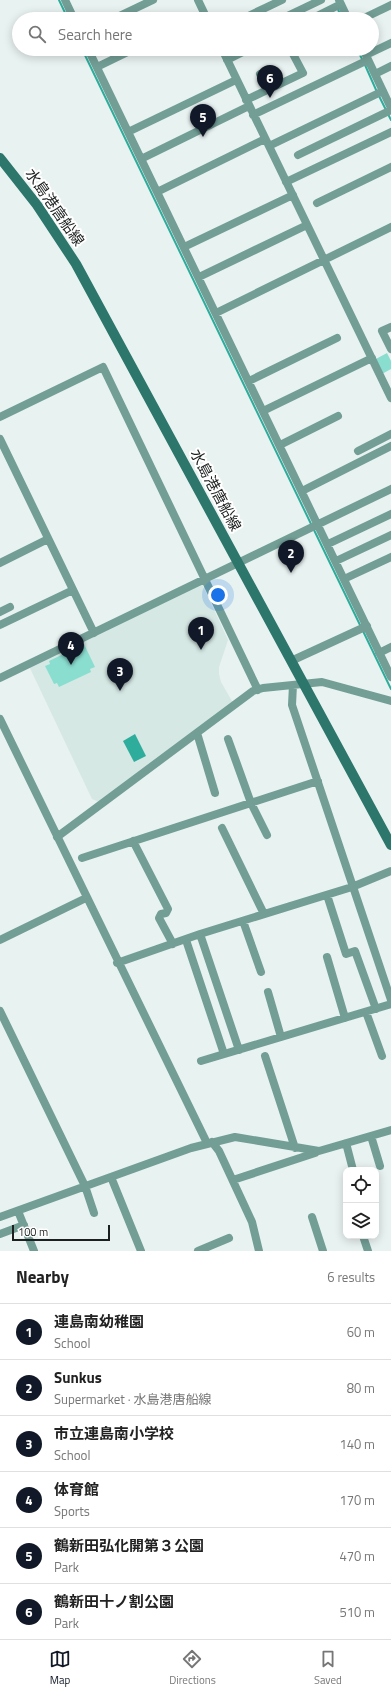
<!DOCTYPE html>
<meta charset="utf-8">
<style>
body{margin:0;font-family:"Titillium Web","Noto Sans JP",sans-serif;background:#f2f2f2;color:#222}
.controls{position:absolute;right:12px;bottom:12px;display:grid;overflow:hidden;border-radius:8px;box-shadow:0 2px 10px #0003}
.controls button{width:36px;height:36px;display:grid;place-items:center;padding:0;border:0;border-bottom:1px solid #e0e0e0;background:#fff;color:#222;font:20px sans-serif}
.scale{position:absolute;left:12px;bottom:10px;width:98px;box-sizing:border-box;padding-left:4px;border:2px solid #1c1f1f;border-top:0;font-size:11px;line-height:14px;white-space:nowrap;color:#1c1f1f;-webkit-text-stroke:3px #fff;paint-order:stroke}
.you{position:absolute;left:218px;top:595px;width:14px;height:14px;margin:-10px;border:3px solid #fff;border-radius:50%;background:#1a73e8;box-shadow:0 0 0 6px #1a73e833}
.badge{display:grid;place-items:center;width:26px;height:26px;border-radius:50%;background:#111827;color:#fff;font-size:13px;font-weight:700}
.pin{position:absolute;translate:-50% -33px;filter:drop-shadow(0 1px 2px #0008)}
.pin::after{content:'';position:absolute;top:21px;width:14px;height:12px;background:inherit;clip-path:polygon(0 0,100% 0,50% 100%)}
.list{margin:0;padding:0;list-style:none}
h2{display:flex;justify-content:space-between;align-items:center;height:52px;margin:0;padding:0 16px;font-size:17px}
h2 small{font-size:13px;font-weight:400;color:#767676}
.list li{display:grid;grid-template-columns:26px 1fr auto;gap:12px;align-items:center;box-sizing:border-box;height:56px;padding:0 16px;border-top:1px solid #e0e0e0}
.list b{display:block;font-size:15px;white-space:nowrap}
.list p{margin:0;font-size:13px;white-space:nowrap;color:#767676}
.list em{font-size:13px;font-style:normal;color:#767676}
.icon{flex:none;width:22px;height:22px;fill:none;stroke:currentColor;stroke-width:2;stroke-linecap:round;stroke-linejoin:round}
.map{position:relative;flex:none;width:391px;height:1251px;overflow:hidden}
.search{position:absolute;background:#fff;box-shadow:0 2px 10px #0003;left:12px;right:12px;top:12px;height:44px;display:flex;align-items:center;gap:10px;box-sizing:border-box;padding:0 14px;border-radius:22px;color:#767676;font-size:15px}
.sheet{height:388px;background:#fff}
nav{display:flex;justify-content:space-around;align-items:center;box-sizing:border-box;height:56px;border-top:1px solid #e0e0e0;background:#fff;font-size:11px;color:#767676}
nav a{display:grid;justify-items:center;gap:2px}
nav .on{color:#111827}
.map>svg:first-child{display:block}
</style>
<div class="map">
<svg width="391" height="1251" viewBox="0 0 391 1251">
<rect width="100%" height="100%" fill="#e8f2f0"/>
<!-- built -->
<path fill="#d5e8e4" d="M202,584L228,640L219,667V674L221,682L233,703L99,802L92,799L29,666Z"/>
<!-- green -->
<path fill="#8aded0" d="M387,353L391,361V369L382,374L374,360Z
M84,644L95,667L90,669L91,672L59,687L57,683L54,684L45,666L50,664L49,661Z"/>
<!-- water -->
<path fill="#2ead9d" d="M135,734L146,756L134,762L123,741Z"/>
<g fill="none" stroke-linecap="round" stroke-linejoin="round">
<!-- stream -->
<path stroke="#2ead9d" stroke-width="2" d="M59,0L68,19
M337,7L342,19
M82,49L312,526
M357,49L363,61
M365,65L377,92
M379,96L386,110
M388,114L391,120
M314,530L361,627
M363,631L391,689"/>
<!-- minor -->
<path stroke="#729e96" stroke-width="8" d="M65,0L74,19
M198,0L207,19
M339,0L348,19
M113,19L153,0
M242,19L282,0
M281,19L321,0
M311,19L341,4
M362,19L391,5
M88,49L391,677
M222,49L391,398
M363,49L391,108
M366,55L391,43
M227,60L249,49
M97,67L134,49
M260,74L268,90
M375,74L391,66
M246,100L303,73L293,54
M253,115L368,60
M128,132L236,80
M269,146L383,91
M298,155L391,110
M141,159L249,106
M286,182L391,132
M157,192L265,139
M317,203L391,167
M184,247L293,195
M199,277L307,225
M216,313L391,227
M391,327L382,331L391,349
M249,381L337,338
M263,411L372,358
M0,417L103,367L258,690
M0,439L94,633
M280,445L338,416
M358,451L391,434
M302,491L391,446
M328,544L391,514
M336,561L391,535
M0,563L48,539
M344,579L391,557
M0,612L10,607
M0,625L73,590
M379,653L391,647
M291,661L367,626
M0,678L391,489
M293,685L292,705L391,1000
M0,719L207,1143
M197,733L215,793
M228,739L251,803L267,835
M222,828L264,914
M57,837L253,691L263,688L322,682L391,701
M133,841L168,909L166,913L161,914L159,918L173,944
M82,858L318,781
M327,895L346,954L355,951L376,1009
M243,921L261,972
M200,934L239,1050
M0,940L86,898
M186,940L224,1054
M327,957L345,1018
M117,963L200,934L352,887L391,871
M268,992L281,1037
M0,1011L85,1186L94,1213
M366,1012L382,1056
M265,1056L295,1148
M201,1061L391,1004
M371,1136L380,1166
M212,1142L219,1151L252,1222L259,1251
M346,1143L353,1170
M111,1177L141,1251
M233,1180L315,1153
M18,1211L34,1251
M0,1217L191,1148L235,1137L319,1151L391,1130
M312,1217L323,1251
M0,1234L24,1225
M363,1236L368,1251
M198,1251L229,1238"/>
<!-- secondary -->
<path stroke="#2c766c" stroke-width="10" d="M0,158L37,205L76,264L391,845"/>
</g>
<g text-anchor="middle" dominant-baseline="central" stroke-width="4" stroke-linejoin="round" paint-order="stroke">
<!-- street labels -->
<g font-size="15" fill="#1c1f1f" stroke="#fff">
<text transform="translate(55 207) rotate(55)">水島港唐船線</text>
<text transform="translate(216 490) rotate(62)">水島港唐船線</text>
</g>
</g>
</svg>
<div class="controls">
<button><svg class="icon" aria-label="locate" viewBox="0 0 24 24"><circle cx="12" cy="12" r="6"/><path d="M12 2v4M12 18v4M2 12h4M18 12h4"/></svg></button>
<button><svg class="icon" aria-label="layers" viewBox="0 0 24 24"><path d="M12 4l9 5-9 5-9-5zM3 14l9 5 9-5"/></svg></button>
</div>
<div class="scale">100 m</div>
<div class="you"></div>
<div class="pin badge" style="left:201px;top:650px">1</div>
<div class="pin badge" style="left:291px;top:573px">2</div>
<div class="pin badge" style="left:120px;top:691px">3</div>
<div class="pin badge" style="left:71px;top:665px">4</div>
<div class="pin badge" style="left:203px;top:137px">5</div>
<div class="pin badge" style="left:270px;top:98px">6</div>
<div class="search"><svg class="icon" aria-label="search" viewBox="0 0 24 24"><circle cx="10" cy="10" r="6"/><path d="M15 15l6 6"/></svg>Search here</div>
</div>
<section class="sheet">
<h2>Nearby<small>6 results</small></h2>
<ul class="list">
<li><span class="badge">1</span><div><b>連島南幼稚園</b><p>School</p></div><em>60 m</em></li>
<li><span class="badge">2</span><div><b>Sunkus</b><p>Supermarket · 水島港唐船線</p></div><em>80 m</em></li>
<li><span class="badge">3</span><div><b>市立連島南小学校</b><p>School</p></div><em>140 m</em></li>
<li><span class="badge">4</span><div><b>体育館</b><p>Sports</p></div><em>170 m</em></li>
<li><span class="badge">5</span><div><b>鶴新田弘化開第３公園</b><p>Park</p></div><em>470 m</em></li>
<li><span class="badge">6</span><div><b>鶴新田十ノ割公園</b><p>Park</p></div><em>510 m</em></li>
</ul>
</section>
<nav>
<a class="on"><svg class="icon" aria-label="map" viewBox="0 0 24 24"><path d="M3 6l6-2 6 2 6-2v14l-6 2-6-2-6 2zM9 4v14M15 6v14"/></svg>Map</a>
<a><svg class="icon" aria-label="directions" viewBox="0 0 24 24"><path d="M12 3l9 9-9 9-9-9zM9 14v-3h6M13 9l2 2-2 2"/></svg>Directions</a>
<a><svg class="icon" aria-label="saved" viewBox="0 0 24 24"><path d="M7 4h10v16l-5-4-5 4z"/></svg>Saved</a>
</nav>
